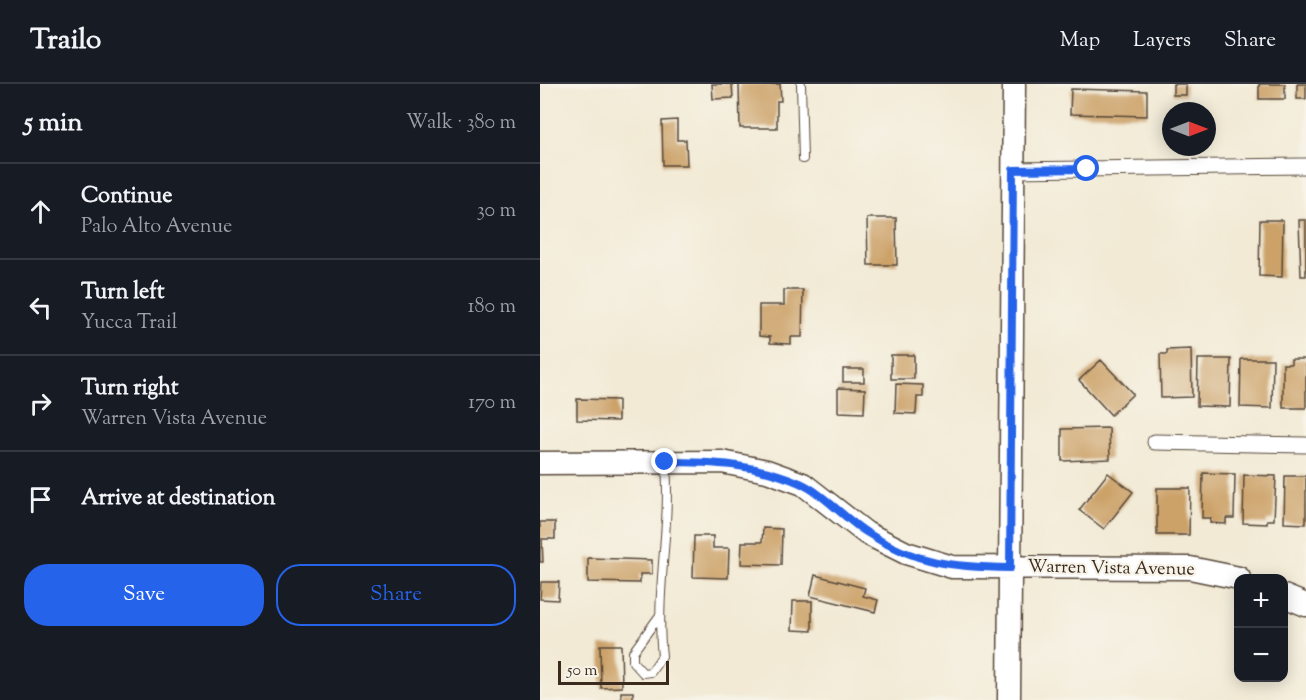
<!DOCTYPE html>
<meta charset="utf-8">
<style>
body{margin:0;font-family:"Sorts Mill Goudy",serif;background:#242831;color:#f1f3f6}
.controls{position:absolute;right:18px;bottom:18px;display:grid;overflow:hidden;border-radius:12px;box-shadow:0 3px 15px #0003}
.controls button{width:54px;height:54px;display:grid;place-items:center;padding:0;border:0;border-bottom:2px solid #363941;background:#171b24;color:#f1f3f6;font:30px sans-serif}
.compass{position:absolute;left:622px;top:18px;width:54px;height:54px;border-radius:50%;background:#171b24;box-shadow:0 3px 15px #0003;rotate:90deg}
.scale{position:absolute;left:18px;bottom:15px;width:111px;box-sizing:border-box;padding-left:6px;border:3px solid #3b2a1e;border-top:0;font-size:16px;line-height:21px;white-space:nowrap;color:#3b2a1e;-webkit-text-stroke:4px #f7f3e8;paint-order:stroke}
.stop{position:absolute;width:18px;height:18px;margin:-14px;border:4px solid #2563eb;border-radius:50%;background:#fff}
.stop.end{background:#2563eb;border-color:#fff;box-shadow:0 2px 6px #0008}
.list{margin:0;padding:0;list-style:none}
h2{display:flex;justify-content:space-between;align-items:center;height:78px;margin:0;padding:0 24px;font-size:26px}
h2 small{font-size:20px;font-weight:400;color:#9ea1a6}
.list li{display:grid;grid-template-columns:39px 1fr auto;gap:18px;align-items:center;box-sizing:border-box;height:96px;padding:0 24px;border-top:2px solid #363941}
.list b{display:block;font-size:22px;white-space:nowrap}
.list p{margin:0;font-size:20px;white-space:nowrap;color:#9ea1a6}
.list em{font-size:20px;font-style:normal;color:#9ea1a6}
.actions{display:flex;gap:12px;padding:18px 24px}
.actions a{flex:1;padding:14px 0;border:2px solid #2563eb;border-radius:24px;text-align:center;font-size:21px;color:#2563eb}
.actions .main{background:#2563eb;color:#fff}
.icon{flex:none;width:33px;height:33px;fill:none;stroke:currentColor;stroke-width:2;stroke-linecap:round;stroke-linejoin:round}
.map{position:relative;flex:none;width:766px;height:616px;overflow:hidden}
header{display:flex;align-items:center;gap:36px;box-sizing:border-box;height:84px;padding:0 30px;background:#171b24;border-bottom:2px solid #363941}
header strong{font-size:28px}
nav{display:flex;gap:33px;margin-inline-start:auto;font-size:21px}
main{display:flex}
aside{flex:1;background:#171b24}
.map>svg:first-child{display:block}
</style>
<header>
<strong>Trailo</strong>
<nav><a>Map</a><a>Layers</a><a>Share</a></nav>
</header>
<main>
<aside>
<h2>5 min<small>Walk · 380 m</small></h2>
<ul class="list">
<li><svg class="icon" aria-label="ahead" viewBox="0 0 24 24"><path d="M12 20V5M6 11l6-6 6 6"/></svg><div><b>Continue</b><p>Palo Alto Avenue</p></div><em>30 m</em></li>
<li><svg class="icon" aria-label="left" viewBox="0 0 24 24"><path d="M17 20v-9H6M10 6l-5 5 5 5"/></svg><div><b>Turn left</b><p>Yucca Trail</p></div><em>180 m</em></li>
<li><svg class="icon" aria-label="right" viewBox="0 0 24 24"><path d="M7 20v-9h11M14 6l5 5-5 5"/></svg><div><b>Turn right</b><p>Warren Vista Avenue</p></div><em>170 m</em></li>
<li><svg class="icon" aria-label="arrive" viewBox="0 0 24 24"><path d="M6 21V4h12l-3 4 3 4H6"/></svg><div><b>Arrive at destination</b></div></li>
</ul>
<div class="actions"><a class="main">Save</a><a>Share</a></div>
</aside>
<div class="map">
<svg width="766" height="616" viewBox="0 0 766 616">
<rect width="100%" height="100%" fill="#f7f3e8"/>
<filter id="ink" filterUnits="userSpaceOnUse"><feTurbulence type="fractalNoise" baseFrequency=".0167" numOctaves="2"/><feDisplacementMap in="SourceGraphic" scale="12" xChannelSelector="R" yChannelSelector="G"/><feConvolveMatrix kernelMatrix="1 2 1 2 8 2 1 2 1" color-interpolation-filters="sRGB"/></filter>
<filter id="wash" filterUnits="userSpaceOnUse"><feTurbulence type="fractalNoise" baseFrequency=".008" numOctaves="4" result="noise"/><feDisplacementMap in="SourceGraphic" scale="24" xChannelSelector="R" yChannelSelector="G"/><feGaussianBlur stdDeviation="1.35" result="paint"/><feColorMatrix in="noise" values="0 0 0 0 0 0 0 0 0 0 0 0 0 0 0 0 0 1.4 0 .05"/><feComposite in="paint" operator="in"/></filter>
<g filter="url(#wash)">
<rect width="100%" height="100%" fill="#f2ead5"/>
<g id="blocks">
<!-- building -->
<path fill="#cca269" d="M172,0H192L193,14L173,15Z
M199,0H240L241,17H237V44H200Z
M633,0H646V11H633Z
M719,0H745V15H719Z
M757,0H766V15H757Z
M531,5L607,7V32L530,30Z
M137,36V56H146L147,81H123L122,37Z
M327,134H356L357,181H328Z
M720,136H743L742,193L719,192Z
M759,136H766V192H761Z
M244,206H263L262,253H251V260L230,259V253L219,252V221H244Z
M651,265L652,313L621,314L620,270H627V266Z
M351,271H374V295H351Z
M658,275H691L690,323L657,322Z
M701,275H733L732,324L700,323Z
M751,275H766V324H743V280H751Z
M561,276L593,310L571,331L539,296Z
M303,285H324V298H303Z
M356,300L383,301V313H377L376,330L355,329Z
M298,304L325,305L324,329L298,328Z
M37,315L78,316V337L37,336Z
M569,344L570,375L522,377V345Z
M568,389L593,408L564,445L539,426Z
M663,389L695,390L694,434H686V440L670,439L671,434H662Z
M704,391L736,392L734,436H727V440L703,439Z
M745,392H766V440L744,439Z
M617,404H650L649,451H617Z
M0,438H15V455H2L3,478H0Z
M223,444L242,445L241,481L201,480L202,458H222Z
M154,452H173V464H189L188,494L153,493Z
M48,474L112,476V490H100V499L48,498Z
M275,491L325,504L323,512L338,516L335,528L270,512Z
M1,498H19L18,516L0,515Z
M253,517H272V547L252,546Z
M60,561H81L82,603L61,604Z
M81,608H93V616H81Z"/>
</g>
</g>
<g filter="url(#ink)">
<use href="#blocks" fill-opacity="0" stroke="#564739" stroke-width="1.5"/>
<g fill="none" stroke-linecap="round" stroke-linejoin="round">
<!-- lane casing -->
<g stroke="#564739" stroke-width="10">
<path id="lane" d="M261,0L263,75
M120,531L93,568V578L103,589L111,588L122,572C115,508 131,444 126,380"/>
</g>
<!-- street casing -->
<g stroke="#564739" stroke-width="17">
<path id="street" d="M473,86L766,82
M615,358L766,361"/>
</g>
<!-- secondary casing -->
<g stroke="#564739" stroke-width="25">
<path id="secondary" d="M0,379L182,378L227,387L263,400L326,449L366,469L412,483L650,484L699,494
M744,512L766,521
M469,616L474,0"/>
</g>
<!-- lane -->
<use href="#lane" stroke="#fff" stroke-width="8"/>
<!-- street -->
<use href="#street" stroke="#fff" stroke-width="15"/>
<!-- secondary -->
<use href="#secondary" stroke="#fff" stroke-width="22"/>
</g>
</g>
<g fill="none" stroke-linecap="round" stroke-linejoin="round" filter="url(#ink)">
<!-- route -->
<path stroke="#2563eb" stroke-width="8" d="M125,378C173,378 216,380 260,399C284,410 304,434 326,448C375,480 414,483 470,484L473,86L547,85"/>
</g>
<g text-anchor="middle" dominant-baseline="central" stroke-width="4.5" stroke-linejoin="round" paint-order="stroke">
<!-- street labels -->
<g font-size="18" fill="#3b2a1e" stroke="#f7f3e8">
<text transform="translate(571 485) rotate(1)">Warren Vista Avenue</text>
</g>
</g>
</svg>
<div class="controls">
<button>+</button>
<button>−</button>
</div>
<svg class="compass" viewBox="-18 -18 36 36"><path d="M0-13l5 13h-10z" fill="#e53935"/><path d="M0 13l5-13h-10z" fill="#9ea1a6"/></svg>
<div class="scale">50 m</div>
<div class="stop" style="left:547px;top:85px"></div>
<div class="stop end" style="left:125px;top:378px"></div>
</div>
</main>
